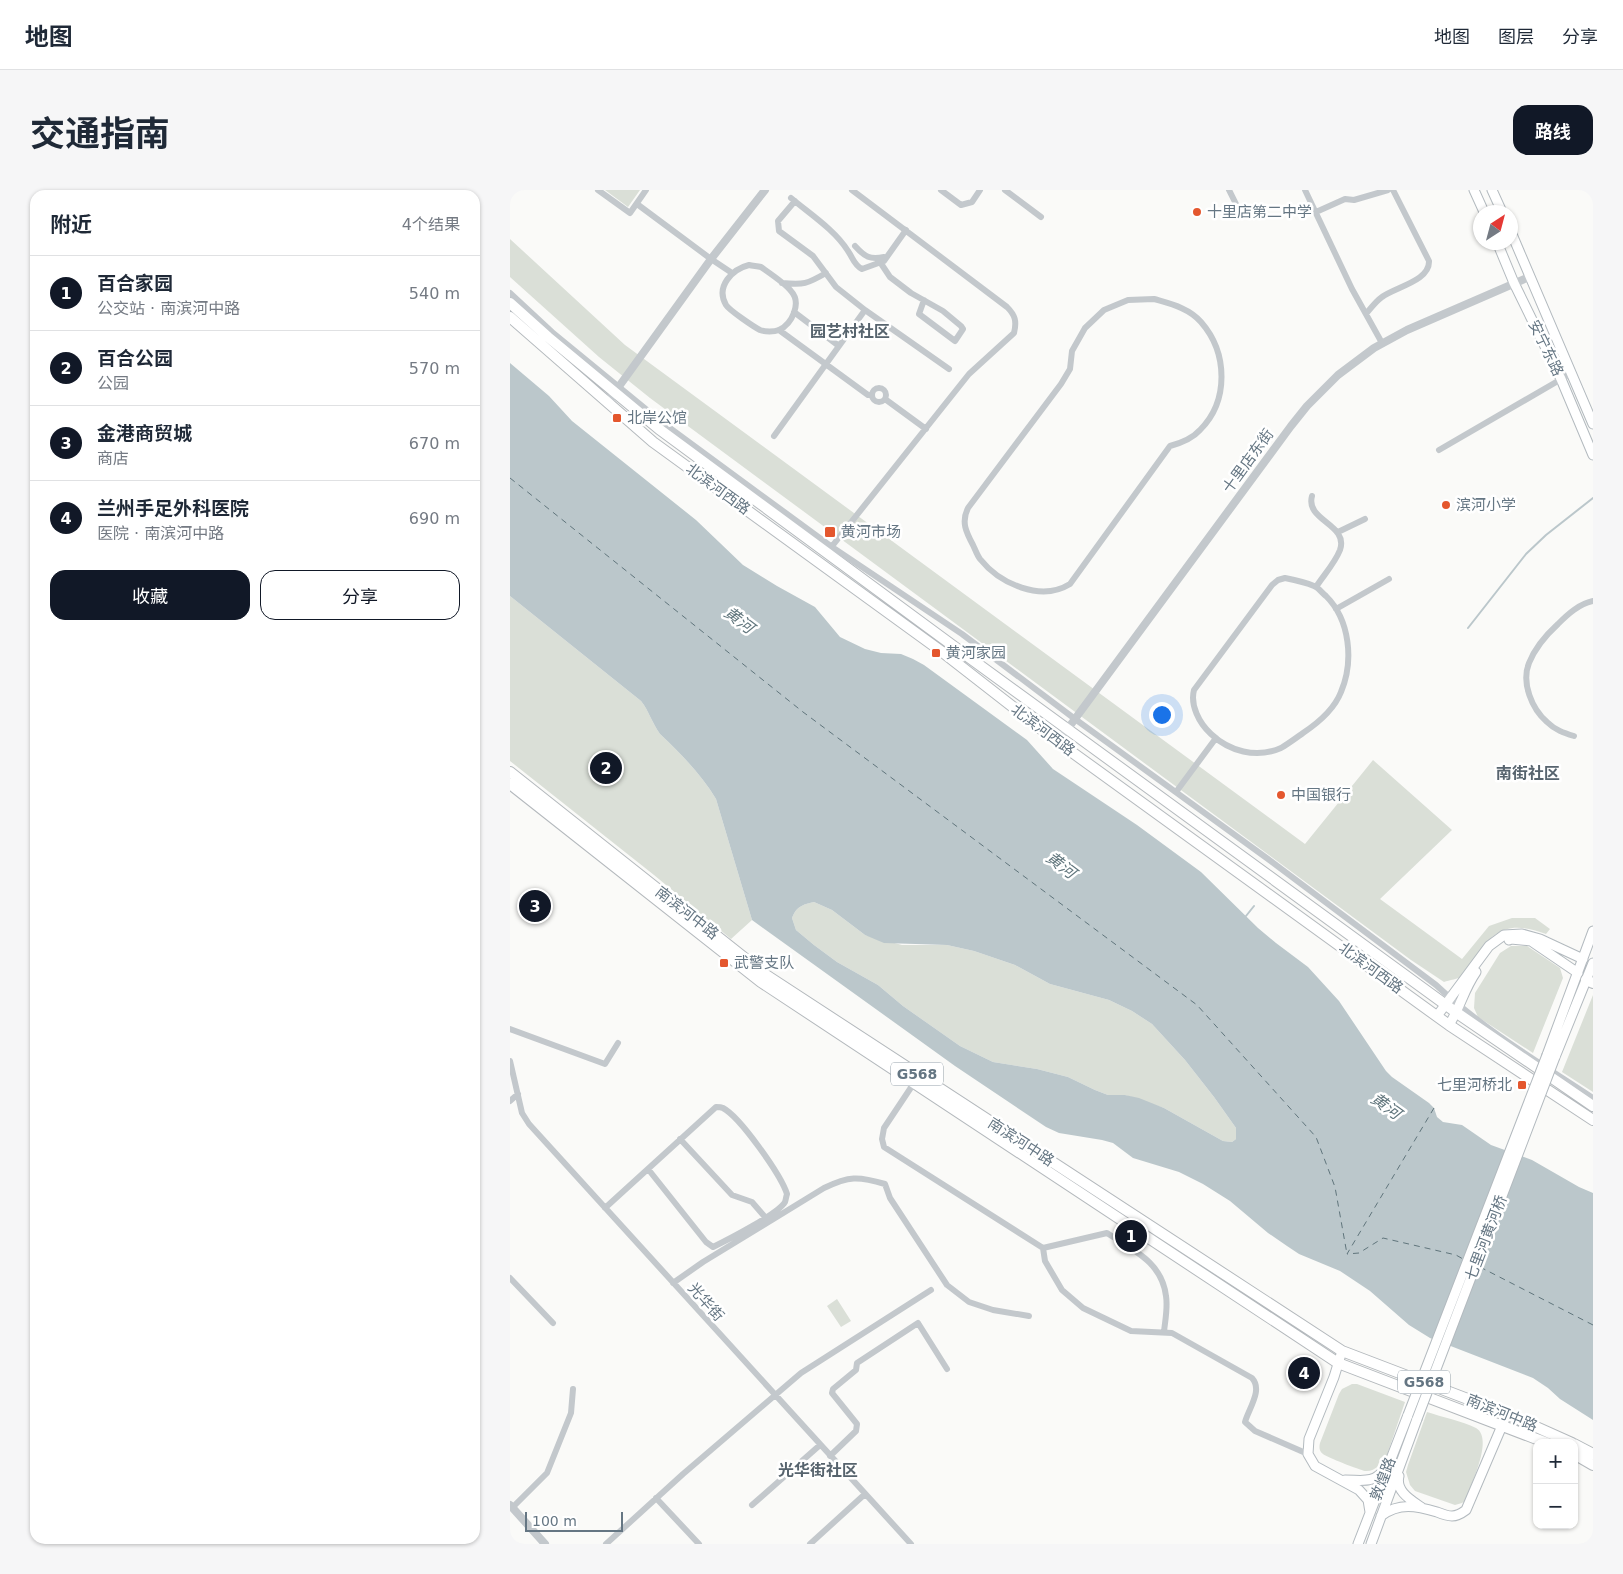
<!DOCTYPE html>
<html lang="zh">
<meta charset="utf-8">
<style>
body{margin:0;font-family:"DejaVu Sans","Noto Sans SC",sans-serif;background:#f6f6f7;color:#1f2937}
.controls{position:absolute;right:15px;bottom:15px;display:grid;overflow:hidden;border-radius:10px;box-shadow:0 1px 4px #0004}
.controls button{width:45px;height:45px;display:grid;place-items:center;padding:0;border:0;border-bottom:1px solid #e0e1e3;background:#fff;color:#1f2937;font:25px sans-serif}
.compass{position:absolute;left:963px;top:15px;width:45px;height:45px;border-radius:50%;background:#fff;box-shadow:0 1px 4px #0004;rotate:36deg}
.scale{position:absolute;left:15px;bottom:12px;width:98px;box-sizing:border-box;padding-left:5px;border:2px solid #657683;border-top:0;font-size:14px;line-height:18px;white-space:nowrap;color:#657683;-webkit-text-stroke:4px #fff;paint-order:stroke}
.you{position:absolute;left:651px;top:524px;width:18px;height:18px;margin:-12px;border:4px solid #fff;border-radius:50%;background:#1a73e8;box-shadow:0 0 0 8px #1a73e833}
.badge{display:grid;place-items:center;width:32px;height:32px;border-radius:50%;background:#111827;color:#fff;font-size:16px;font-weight:700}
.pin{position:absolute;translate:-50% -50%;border:2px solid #fff;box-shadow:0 1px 5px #0006}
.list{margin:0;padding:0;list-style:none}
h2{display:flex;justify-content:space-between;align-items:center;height:65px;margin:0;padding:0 20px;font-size:21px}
h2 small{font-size:16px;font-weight:400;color:#747a83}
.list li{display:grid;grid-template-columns:32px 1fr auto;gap:15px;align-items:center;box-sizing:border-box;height:75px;padding:0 20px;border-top:1px solid #e0e1e3}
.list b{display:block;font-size:19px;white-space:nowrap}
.list p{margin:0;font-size:16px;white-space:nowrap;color:#747a83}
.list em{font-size:16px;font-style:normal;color:#747a83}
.actions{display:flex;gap:10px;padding:15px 20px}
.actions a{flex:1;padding:11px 0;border:1px solid #111827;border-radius:15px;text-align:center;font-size:18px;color:#111827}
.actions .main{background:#111827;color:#fff}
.map{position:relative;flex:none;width:1083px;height:1354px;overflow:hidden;border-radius:15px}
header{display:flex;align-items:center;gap:30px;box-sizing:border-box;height:70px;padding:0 25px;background:#fff;border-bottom:1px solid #e0e1e3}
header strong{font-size:24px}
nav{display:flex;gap:28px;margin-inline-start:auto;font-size:18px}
.intro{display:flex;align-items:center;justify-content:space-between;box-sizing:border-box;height:120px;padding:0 30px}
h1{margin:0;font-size:35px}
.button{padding:12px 22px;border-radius:15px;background:#111827;color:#fff;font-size:18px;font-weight:700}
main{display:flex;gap:30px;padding:0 30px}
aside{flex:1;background:#fff;border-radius:15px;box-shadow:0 1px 4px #0004}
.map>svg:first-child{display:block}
</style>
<header>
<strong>地图</strong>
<nav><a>地图</a><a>图层</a><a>分享</a></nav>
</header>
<div class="intro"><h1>交通指南</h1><a class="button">路线</a></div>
<main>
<aside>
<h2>附近<small>4个结果</small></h2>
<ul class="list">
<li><span class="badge">1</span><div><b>百合家园</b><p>公交站 · 南滨河中路</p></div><em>540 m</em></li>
<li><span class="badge">2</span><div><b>百合公园</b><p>公园</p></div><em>570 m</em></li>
<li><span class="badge">3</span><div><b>金港商贸城</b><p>商店</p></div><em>670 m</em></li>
<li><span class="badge">4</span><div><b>兰州手足外科医院</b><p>医院 · 南滨河中路</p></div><em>690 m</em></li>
</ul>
<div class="actions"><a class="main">收藏</a><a>分享</a></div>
</aside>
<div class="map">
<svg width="1083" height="1354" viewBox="0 0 1083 1354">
<rect width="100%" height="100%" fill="#fafaf8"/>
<!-- green -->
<path fill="#dadfd7" d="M95,0H130L118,17Z
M0,49L115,155L795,654L863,570L942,640L870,709L952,769L979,736L1002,728H1025L1040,739L1036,744C1003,732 986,736 966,766C962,772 958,782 953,786C948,789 939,790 934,792L901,770L140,208L89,167L0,87Z
M0,406L131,511C139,521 142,533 150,544C171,564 191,584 206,609L242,730L221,749L144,685L0,571Z
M304,712L322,720L355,745L392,755H437L464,761L505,775L540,794L599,810L622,821L642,834L675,870L704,907L726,938V949L722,952L713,951L654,918L615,905H598L585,900L558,887L527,879L483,872L450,856L393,816L368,795L327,772L304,755L286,740L282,728C287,716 292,715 304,712Z
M1001,756H1017L1050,778L1053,788L1023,863L968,827L964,818L965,803L990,763Z
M1083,805V902L1052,882Z
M327,1109L341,1131L331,1137L317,1116Z
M842,1194H847L895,1212L877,1265C872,1273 865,1282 855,1281C850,1280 816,1267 813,1264C809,1261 809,1257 810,1253L829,1204L832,1199Z
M917,1222C932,1227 952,1231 966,1238C983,1248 963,1289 958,1304L955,1311L952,1313L945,1315L905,1301L900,1295L896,1282L898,1275Z"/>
<!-- water -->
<path fill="#bbc7cb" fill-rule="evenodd" d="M0,173L39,206L62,231L186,330L233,375L267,396L305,417L330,447L355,459L371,463L391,464L403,469L414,475L517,550L543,579L627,635L691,682L748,738L766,753L798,777L829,811L876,881L882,887L919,913L924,918L927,927L933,932L952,935L981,955L1022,970L1069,997L1083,1003V1230L1050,1209L1038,1198L1023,1188L920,1148L899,1135L860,1101L830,1081L789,1064L777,1056L758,1043L720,1011L693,994L669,982L623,968L603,953L592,950L549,943L536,937L445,876L242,730L206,609C191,584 171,564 150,544C142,533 139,521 131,511L0,406ZM304,712L322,720L355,745L374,753L437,755L464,761L505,775L540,794L599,810L622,821L642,834L675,870L704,907L726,938V949L722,952L713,951L654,918L629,908L615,905H598L585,900L558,887L527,879L483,872L450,856L393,816L368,795L327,772L304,755L286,740L282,728C287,716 292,715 304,712Z"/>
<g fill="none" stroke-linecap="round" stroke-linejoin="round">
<!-- stream -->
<path stroke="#bbc7cb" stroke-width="2" d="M958,438L1016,364L1036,345L1083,308
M736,726L744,716"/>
<!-- ferry -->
<path stroke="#60757c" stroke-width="1" stroke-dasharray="6 5" stroke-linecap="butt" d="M0,288L293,522L687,815L806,947L825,997L837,1064
M924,918L837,1064L849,1063L873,1048L946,1065L953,1069
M970,1077L1083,1135"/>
<!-- secondary casing -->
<g stroke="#b3babf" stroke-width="11">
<path id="secondary" d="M964,0L974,22
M982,0L992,22
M1001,42L1083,234
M987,52L1004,93L1051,189L1083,265
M999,750L1001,749L1021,751L1068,783
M927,826L979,756L994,745L1012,744L1030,749L1073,769
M939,835C950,818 954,799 966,782
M1037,865L1083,741
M1045,867L1083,773
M832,1161L824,1187L799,1249L798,1264L805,1276L849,1300L858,1310L860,1322
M889,1286C885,1301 901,1310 911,1317
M835,1290C853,1290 863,1294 875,1279
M871,1326C889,1312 907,1316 927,1322C932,1324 937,1326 942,1326C948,1326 952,1323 956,1320L997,1224
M848,1354L898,1225
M861,1354L907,1229"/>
</g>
<!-- primary casing -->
<g stroke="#b5babe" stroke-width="12">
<path id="primary" d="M0,113L38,147L149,239L442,455L947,823L1083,916
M0,127L143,252L435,464L548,552L939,835L1083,930
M1076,790L1083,793"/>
</g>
<!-- trunk casing -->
<g stroke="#b4b9bd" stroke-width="12">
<path id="trunk" d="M0,582L256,785L832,1161L997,1224L1062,1253
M0,594L251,792L828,1173L1037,1253
M1064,1254L1083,1264
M1064,1264L1083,1275"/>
</g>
<!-- minor -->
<path stroke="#c3c8cc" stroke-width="6" d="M88,0L120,23L136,0
M431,0L451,15L462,12L470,0
M495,0L531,27
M719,0L726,14
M795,0L842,99L872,153
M281,8C300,24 325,40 338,61C343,68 344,75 352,79L374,71L396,40
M285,11L268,31L269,41L303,66L326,97L355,120L439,179
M127,14L201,69L222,83
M806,22L835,9L844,10L878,0
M345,56C355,67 360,70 374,67
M370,72L380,87L401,103L433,121L451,136L453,139L445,151L409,124L414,110
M239,75C243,76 247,76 251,77C258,82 276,94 281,101C292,113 282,134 269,140C264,142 255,142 250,140C244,137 219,120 216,115C205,96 223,79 239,75Z
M272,93C294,95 297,94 316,83
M0,103L42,142L153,233L322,357L452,444L565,529L758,669L926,795C973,839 1030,873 1083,908
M644,109C661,114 679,118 691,132C718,163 719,211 690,240C682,249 671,253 660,256L560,394C531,412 490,394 470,369C467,365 465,359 463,355C456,342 451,332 458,318L551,194L560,179L562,161L575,138L594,120L618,110Z
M284,122L329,156
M856,124C861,118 866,111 872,107C885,97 920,91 919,71L883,0
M269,140L358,205H362
M362 205a7 7 0 1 1 14 0a7 7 0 1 1-14 0Z
M375,209L416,239
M264,246L355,120
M929,260L1060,184
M802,306C795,331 839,334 830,360C825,373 813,386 806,397
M828,342L855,329
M319,360L459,184L504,143C507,131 505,125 497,117L342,0
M775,388C785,390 795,392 804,396C809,398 812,403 816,406C840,430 844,471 831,502C824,520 808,533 793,543C786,548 778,554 771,558C746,569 719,561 701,544C689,533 680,515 684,500L762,395L768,390Z
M826,419L879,389
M1064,546C1054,543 1045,540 1037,532C1022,519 1011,493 1019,473C1025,458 1036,445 1048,434C1058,424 1069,414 1083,411
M666,602L706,548
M0,839L95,874L108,853
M0,871L12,923L19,934L401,1354
M404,893L374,938L372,949L374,957L533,1058L535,1071L552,1100L573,1118L621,1141L662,1143L742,1188C753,1200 739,1218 735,1232L745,1241L798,1264
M0,911L8,904
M170,949L222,1005L242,1012L255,1027
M95,1018L206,917C208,917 211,917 213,918C230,927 271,985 277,1004C276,1007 276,1009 275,1012C268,1024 217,1050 203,1057L196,1052L138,979
M620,1057L631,1042
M533,1058L597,1043C623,1060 652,1072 656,1106C658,1118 655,1131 654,1142
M0,1088L43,1133
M163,1093L193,1072L314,998C339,986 348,986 375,994L380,1008L437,1095L459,1112L483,1120L519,1126
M320,1266L346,1241L347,1234L322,1203L323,1199L346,1180L347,1173L408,1133L437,1179
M146,1308L189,1354
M242,1315L310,1255
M2,1318L37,1283L61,1223L63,1199
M96,1354L173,1284L291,1183L421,1100
M300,1354L355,1304"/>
<!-- tertiary -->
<path stroke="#c3c8cc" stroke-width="8" d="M97,213L201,69L255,0
M548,552L781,236L797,216L828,185L864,158L897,140L1019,87
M0,1315L35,1354"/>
<!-- secondary -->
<use href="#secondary" stroke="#fff" stroke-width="9"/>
<!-- primary -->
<use href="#primary" stroke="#fff" stroke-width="10"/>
<!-- trunk -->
<use href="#trunk" stroke="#fff" stroke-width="10"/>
<!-- secondary-bridge casing -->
<g stroke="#b3babf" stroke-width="11" stroke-linecap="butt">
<path id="secondary-bridge" d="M898,1225L1037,865
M907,1229L1045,867"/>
</g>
<!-- secondary-bridge -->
<use href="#secondary-bridge" stroke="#fff" stroke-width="9"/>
</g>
<!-- markers -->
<g fill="#e4572e" stroke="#fff" stroke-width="2">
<circle cx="687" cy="22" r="5"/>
<rect x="102" y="223" width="10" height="10" rx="2.5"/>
<circle cx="936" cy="315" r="5"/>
<rect x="314" y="336" width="12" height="12" rx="2.5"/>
<rect x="421" y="458" width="10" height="10" rx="2.5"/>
<circle cx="771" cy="605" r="5"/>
<rect x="209" y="768" width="10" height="10" rx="2.5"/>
<rect x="1007" y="890" width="10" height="10" rx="2.5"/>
</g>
<g text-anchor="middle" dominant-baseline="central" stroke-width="5" stroke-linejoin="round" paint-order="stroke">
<!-- shield labels -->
<g fill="#fff" stroke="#939fa8" stroke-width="1">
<rect x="381" y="872.5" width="52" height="23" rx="4"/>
<rect x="888" y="1180.5" width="52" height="23" rx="4"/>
</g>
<g font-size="14" font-weight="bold" fill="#657683">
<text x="407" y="884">G568</text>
<text x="914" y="1192">G568</text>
</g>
<!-- poi labels -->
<g font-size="15" fill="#657683" stroke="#fff" text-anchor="start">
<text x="697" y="22">十里店第二中学</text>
<text x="117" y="228">北岸公馆</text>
<text x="946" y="315">滨河小学</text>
<text x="331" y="342">黄河市场</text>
<text x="436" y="463">黄河家园</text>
<text x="781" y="605">中国银行</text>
<text x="224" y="773">武警支队</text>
<text x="1002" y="895" text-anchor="end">七里河桥北</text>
</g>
<!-- street labels -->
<g font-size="15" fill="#657683" stroke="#fff">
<text transform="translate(1036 158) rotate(64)">安宁东路</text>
<text transform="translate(738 271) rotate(-54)">十里店东街</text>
<text transform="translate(208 299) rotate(36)">北滨河西路</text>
<text transform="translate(533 540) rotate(37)">北滨河西路</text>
<text transform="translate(177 723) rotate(38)">南滨河中路</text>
<text transform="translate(861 778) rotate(36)">北滨河西路</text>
<text transform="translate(511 952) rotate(33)">南滨河中路</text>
<text transform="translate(976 1048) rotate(-69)">七里河黄河桥</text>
<text transform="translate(196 1112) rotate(48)">光华街</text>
<text transform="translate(992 1223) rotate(22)">南滨河中路</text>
<text transform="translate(873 1289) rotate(-69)">敦煌路</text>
</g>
<!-- neighbourhood labels -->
<g font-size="16" font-weight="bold" fill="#57646e" stroke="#fff">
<text x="340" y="141">园艺村社区</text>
<text x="1018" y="583">南街社区</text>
<text x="308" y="1280">光华街社区</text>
</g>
<!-- water labels -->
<g font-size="16" font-style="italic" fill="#60757c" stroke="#fff">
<text transform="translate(229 430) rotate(37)">黄河</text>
<text transform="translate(551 675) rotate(37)">黄河</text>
<text transform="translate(876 916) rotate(36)">黄河</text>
</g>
</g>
</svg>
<div class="controls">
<button>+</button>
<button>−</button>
</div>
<svg class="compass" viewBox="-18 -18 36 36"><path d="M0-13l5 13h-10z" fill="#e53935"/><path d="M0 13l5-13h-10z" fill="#747a83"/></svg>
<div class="scale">100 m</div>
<div class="you"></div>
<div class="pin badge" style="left:621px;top:1046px">1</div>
<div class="pin badge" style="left:96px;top:578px">2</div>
<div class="pin badge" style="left:25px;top:716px">3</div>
<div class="pin badge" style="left:794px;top:1183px">4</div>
</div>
</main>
